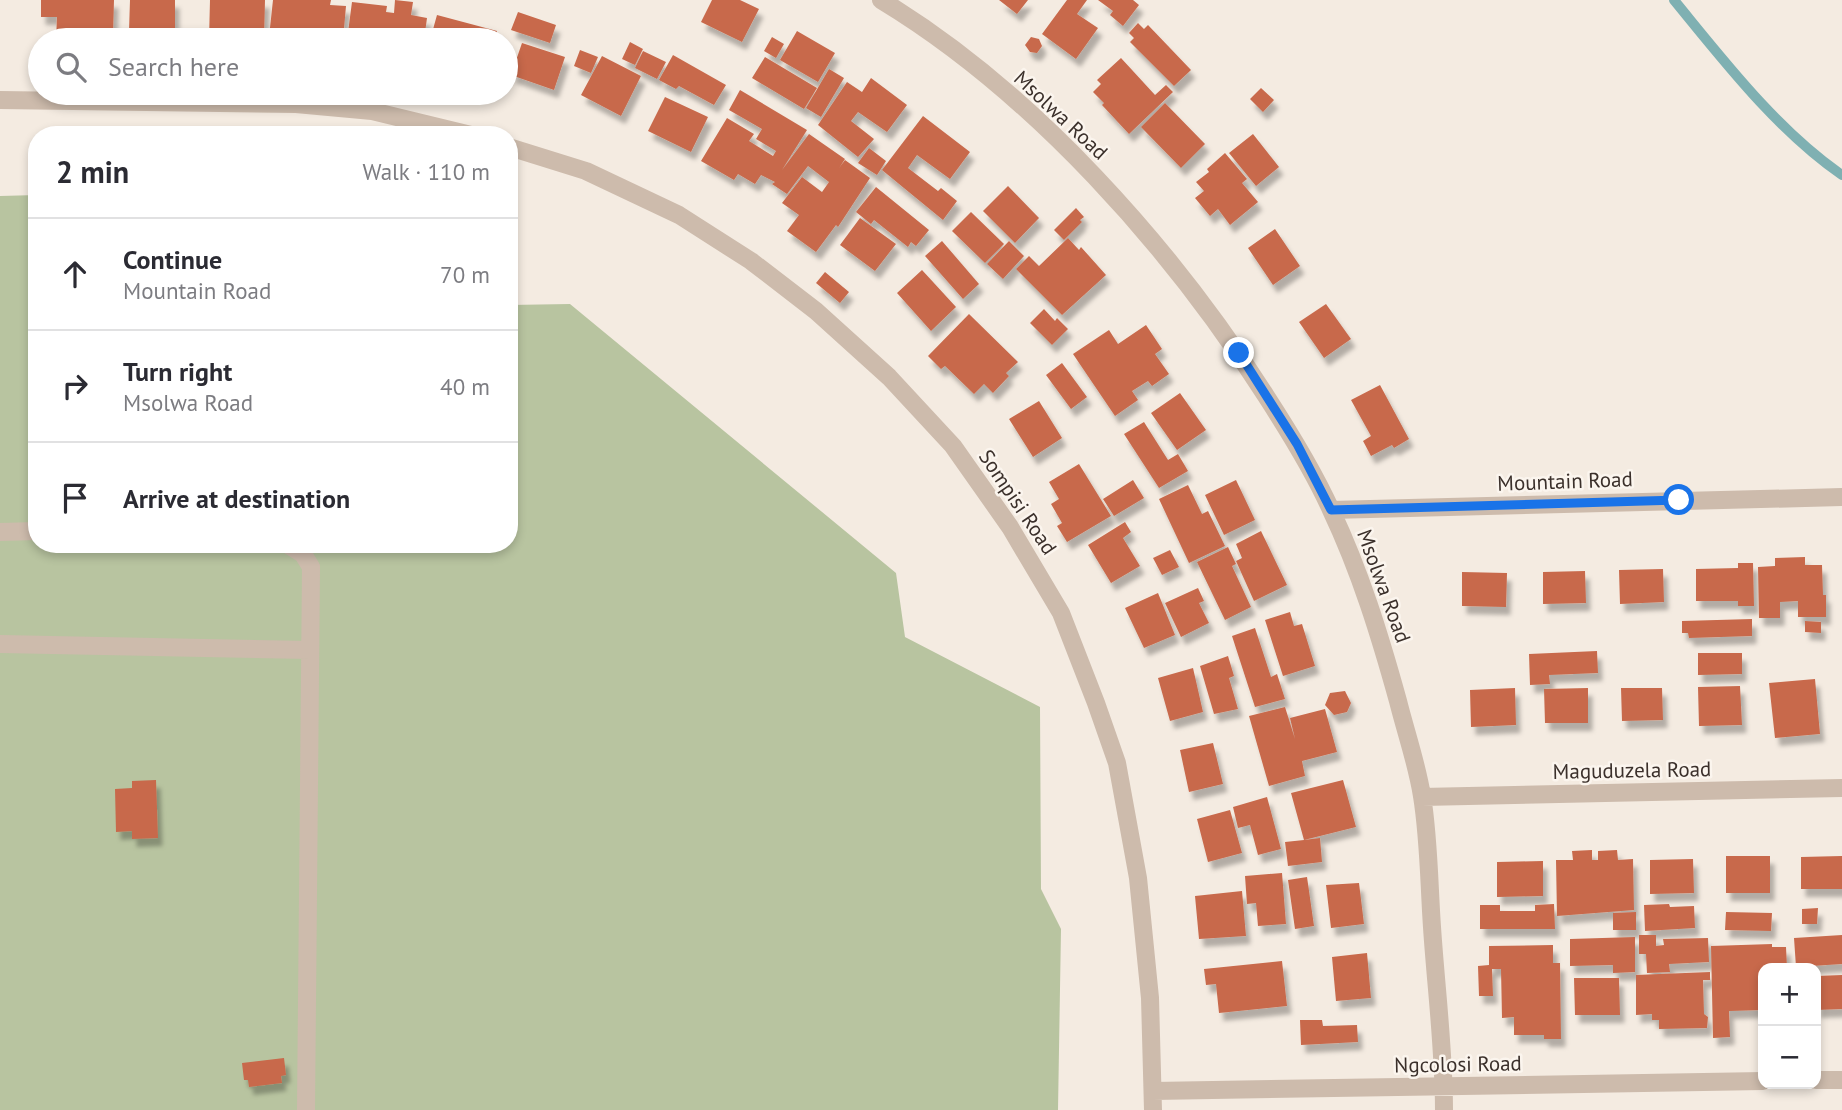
<!DOCTYPE html>
<meta charset="utf-8">
<style>
body{margin:0;font-family:"PT Sans",sans-serif;background:#f7f7f7;color:#2b2b33}
.controls{position:absolute;right:21px;bottom:21px;display:grid;overflow:hidden;border-radius:14px;box-shadow:0 4px 10px #0003}
.controls button{width:63px;height:63px;display:grid;place-items:center;padding:0;border:0;border-bottom:2px solid #e1e1e2;background:#fff;color:#2b2b33;font:35px sans-serif}
.stop{position:absolute;width:21px;height:21px;margin:-16px;border:5px solid #1a73e8;border-radius:50%;background:#fff}
.stop.end{background:#1a73e8;border-color:#fff;box-shadow:0 2px 7px #0008}
.list{margin:0;padding:0;list-style:none}
h2{display:flex;justify-content:space-between;align-items:center;height:91px;margin:0;padding:0 28px;font-size:30px}
h2 small{font-size:23px;font-weight:400;color:#7c7c81}
.list li{display:grid;grid-template-columns:46px 1fr auto;gap:21px;align-items:center;box-sizing:border-box;height:112px;padding:0 28px;border-top:2px solid #e1e1e2}
.list b{display:block;font-size:26px;white-space:nowrap}
.list p{margin:0;font-size:23px;white-space:nowrap;color:#7c7c81}
.list em{font-size:23px;font-style:normal;color:#7c7c81}
.icon{flex:none;width:38px;height:38px;fill:none;stroke:currentColor;stroke-width:2;stroke-linecap:round;stroke-linejoin:round}
.map{position:relative;flex:none;width:1842px;height:1110px;overflow:hidden}
.search{position:absolute;background:#fff;box-shadow:0 4px 10px #0003;left:28px;top:28px;width:490px;height:77px;display:flex;align-items:center;gap:18px;box-sizing:border-box;padding:0 24px;border-radius:38px;color:#7c7c81;font-size:26px}
.panel{position:absolute;background:#fff;box-shadow:0 4px 10px #0003;left:28px;top:126px;width:490px;height:427px;border-radius:28px}
.map>svg:first-child{display:block}
</style>
<div class="map">
<svg width="1842" height="1110" viewBox="0 0 1842 1110">
<defs>
<filter id="shadow"><feDropShadow dx="4.5" dy="8" stdDeviation="2" flood-color="#0004"/></filter>
</defs>
<rect width="100%" height="100%" fill="#f4ebe1"/>
<!-- green -->
<path fill="#b8c4a0" d="M37,195V544H509V305L570,304L896,573L905,637L1040,707L1041,889L1061,929L1058,1110H0V196Z"/>
<g fill="none" stroke-linecap="round" stroke-linejoin="round">
<!-- stream -->
<path stroke="#7fb0b2" stroke-width="10" d="M1674,0C1724,61 1777,130 1842,175"/>
</g>
<!-- building -->
<path fill="#c8694b" filter="url(#shadow)" d="M41,0H114L113,35H100V40H56L57,17H41Z
M130,0H175V32L129,31Z
M210,0H265L264,40H209Z
M273,0H331L330,5L346,6L343,40H289L269,37Z
M395,0L413,2L411,15L427,18L424,40H347L352,2L387,6L386,12L394,13Z
M712,0H740L759,9L742,42L701,22Z
M999,0H1028L1017,14Z
M1067,0H1087L1077,14L1098,28L1076,59L1042,34Z
M1098,0H1133L1139,5L1123,26L1110,15L1113,11Z
M518,12L556,25L550,43L511,30Z
M437,15L497,31L494,40H430Z
M1138,23L1144,29L1148,25L1191,70L1174,86L1130,42L1134,38L1129,33Z
M797,31L835,53L818,82L780,60Z
M772,37L784,44L776,58L764,51Z
M1031,37L1039,39L1042,46L1037,53L1030,52L1025,45Z
M630,42L643,49L635,65L622,59Z
M522,43L565,57L554,90L511,75Z
M580,50L598,57L591,73L574,66Z
M643,51L666,62L657,79L635,68Z
M673,55L726,85L714,105L679,86L676,89L659,80Z
M602,56L641,76L621,116L581,95Z
M765,57L817,88L804,109L752,78Z
M1121,58L1155,95L1166,85L1173,92L1129,134L1102,105L1104,103L1093,92L1101,84L1097,80Z
M829,69L844,78L821,117L806,108Z
M871,78L907,105L887,132L858,112L851,121L874,139L858,157L818,125L847,82L862,92Z
M1261,88L1274,100L1263,112L1250,99Z
M740,90L807,130L782,170L809,134L845,159L839,168L845,160L870,178L838,227L836,225L816,252L787,231L799,215L782,203L802,177L822,192L829,182L808,166L787,194L772,184L775,182L761,175L755,184L738,174L734,180L701,161L727,118L754,134L749,141L773,156L776,151L756,139L762,129L729,110Z
M665,97L708,117L691,152L648,131Z
M1165,103L1205,144L1181,168L1141,127Z
M923,116L970,152L950,179L917,155L908,168L938,191L941,188L957,201L943,220L882,170Z
M1253,134L1279,167L1256,186L1229,153Z
M869,148L886,161L877,175L858,163Z
M1225,153L1247,179L1242,183L1258,202L1230,225L1218,209L1210,216L1195,198L1204,191L1196,182L1209,172L1207,169Z
M1008,186L1039,218L1015,243L983,211Z
M876,187L929,230L916,246L911,242L908,247L874,220L871,224L856,212Z
M1076,208L1084,217L1080,220L1082,222L1064,240L1054,230Z
M971,212L1004,244L985,263L952,231Z
M860,218L896,244L875,271L840,245Z
M1275,229L1300,266L1273,285L1248,248Z
M1068,238L1079,250L1081,247L1106,275L1062,315L1016,269L1029,256L1039,266Z
M942,241L979,284L963,299L925,256Z
M1009,241L1024,256L1003,279L987,264Z
M922,270L956,307L931,331L897,293Z
M825,272L849,292L840,303L816,283Z
M1326,304L1351,339L1324,358L1299,322Z
M1044,309L1055,321L1057,318L1068,329L1052,345L1030,323Z
M969,314L1018,362L1006,373L1009,376L993,393L984,384L974,394L945,366L941,369L928,356Z
M1146,325L1162,349L1155,354L1169,374L1152,386L1148,381L1132,391L1138,400L1115,416L1073,354L1109,330L1118,344Z
M1062,363L1087,397L1071,409L1046,375Z
M1380,385L1409,439L1394,448L1392,445L1371,456L1363,441L1371,436L1351,400Z
M1180,393L1206,430L1177,450L1151,413Z
M1039,401L1062,438L1033,457L1009,419Z
M1144,422L1168,460L1178,454L1188,471L1159,488L1124,434Z
M1079,464L1111,516L1067,542L1057,526L1062,523L1051,504L1059,499L1049,482Z
M1133,480L1144,498L1114,516L1103,499Z
M1236,480L1255,520L1224,535L1205,495Z
M1188,485L1202,514L1208,511L1225,546L1189,563L1159,499Z
M1125,522L1131,532L1123,538L1140,566L1111,583L1088,545Z
M1261,531L1287,585L1254,601L1236,561L1242,558L1236,544Z
M1228,547L1236,564L1232,566L1251,607L1225,620L1197,562Z
M1170,550L1179,567L1162,575L1153,558Z
M1805,557V565H1822L1823,595H1826V617H1798V601L1780,602V618H1759L1758,567L1775,566V558Z
M1738,563H1753L1754,606H1738V601H1696V569L1738,568Z
M1663,569L1664,602L1620,604L1619,570Z
M1585,571L1586,603L1543,604V572Z
M1462,572L1507,573L1506,607L1462,606Z
M1198,588L1204,601L1199,603L1209,623L1181,637L1165,603Z
M1158,593L1175,635L1144,648L1125,608Z
M1290,612L1294,626L1302,624L1315,666L1283,676L1265,620Z
M1752,619V636L1689,638L1688,633H1682V621Z
M1805,621L1821,622V633L1805,632Z
M1255,628L1271,677L1277,674L1285,699L1255,707L1232,636Z
M1597,651L1598,673L1549,675L1550,684L1530,685L1529,654Z
M1698,653H1742V674L1698,675Z
M1228,656L1234,676L1229,678L1238,709L1214,714L1200,666Z
M1193,668L1203,712L1170,721L1158,678Z
M1815,679L1820,734L1775,738L1769,683Z
M1740,686L1742,725L1699,726L1698,687Z
M1515,688L1516,725L1471,727L1470,690Z
M1588,688V723H1545L1544,689Z
M1621,688H1662L1663,720L1622,721Z
M1345,691L1351,703L1347,712L1334,715L1325,705L1330,693Z
M1285,707L1295,739L1290,718L1325,709L1337,752L1302,761L1305,776L1269,786L1249,716Z
M1213,743L1223,784L1189,792L1180,750Z
M156,780L158,838L132,839V831L116,832L115,789L132,788V781Z
M1343,780L1356,827L1304,840L1320,838L1322,862L1288,866L1285,842L1304,840L1291,793Z
M1267,797L1281,849L1258,855L1250,825L1238,828L1233,807Z
M1230,810L1242,853L1208,862L1197,819Z
M1592,850V860H1598V851L1617,850L1618,860L1633,859L1634,910L1557,916L1556,860H1573L1572,851Z
M1726,856H1770V893H1726Z
M1842,856V889H1801V857Z
M1693,859L1694,893L1650,894V860Z
M1543,861V896L1497,897V862Z
M1282,873L1286,924L1258,926L1256,903L1247,904L1245,876Z
M1307,877L1314,926L1295,929L1288,880Z
M1359,883L1364,924L1331,928L1326,885Z
M1242,891L1246,936L1199,939L1195,896Z
M1554,904L1555,929H1480V905H1500V911H1535V905Z
M1669,904L1670,907L1694,906L1695,928L1645,931L1644,905Z
M1818,908L1817,924H1802V909Z
M1636,912V930H1613V913Z
M1726,912L1772,913L1771,931L1725,930Z
M1639,935H1656V946L1664,945L1663,939L1708,938L1709,962L1669,964L1670,972L1647,973L1646,954H1639Z
M1842,935V964L1796,967L1794,938Z
M1635,937V972L1613,973V965L1570,966V939Z
M1772,944V947H1786L1787,968H1763V1010L1729,1011L1730,1037L1713,1038L1711,946Z
M1553,945V963H1560L1561,1039H1544V1035H1514V1017L1502,1018L1501,969H1492L1493,996H1479L1478,966L1489,965V946Z
M1367,953L1371,998L1336,1001L1332,957Z
M1282,961L1287,1006L1219,1013L1216,984L1206,985L1204,969Z
M1710,972V980H1703L1704,1014L1708,1017L1707,1028L1659,1029V1020H1652V1014L1636,1015V975Z
M1842,975V1009L1816,1010V976Z
M1574,978H1619L1620,1015H1575Z
M1300,1020H1322L1323,1026L1357,1025L1358,1042L1301,1045Z
M284,1058L286,1075L281,1076L282,1083L249,1087L248,1080H244L242,1063Z"/>
<g fill="none" stroke-linecap="round" stroke-linejoin="round">
<!-- minor -->
<path stroke="#cdbbac" stroke-width="18" d="M881,0C1033,92 1171,247 1266,396C1290,433 1313,470 1331,510C1360,571 1380,636 1398,701C1406,733 1417,764 1422,796C1429,839 1429,884 1432,927C1436,988 1444,1049 1444,1110
M0,100L296,104L372,111L471,135
M509,147L586,171L679,215L751,261L816,311L889,377L953,446L1010,527L1061,613L1096,703L1117,763L1138,878L1150,998L1153,1110
M1331,510L1842,497
M0,532L37,531
M287,544L303,554L311,567L306,1110
M0,644L310,650
M1422,797L1842,788
M1816,1080H1842
M1153,1091L1763,1081"/>
</g>
<g fill="none" stroke-linecap="round" stroke-linejoin="round">
<!-- route -->
<path stroke="#1a73e8" stroke-width="9" d="M1239,353L1297,444L1331,510L1679,500"/>
</g>
<g text-anchor="middle" dominant-baseline="central" stroke-width="5" stroke-linejoin="round" paint-order="stroke">
<!-- street labels -->
<g font-size="21" fill="#3b302b" stroke="#fbf5ee">
<text transform="translate(1061 115) rotate(43)">Msolwa Road</text>
<text transform="translate(1565 481) rotate(-2)">Mountain Road</text>
<text transform="translate(1018 502) rotate(56)">Sompisi Road</text>
<text transform="translate(1384 586) rotate(70)">Msolwa Road</text>
<text transform="translate(1632 770) rotate(-1)">Maguduzela Road</text>
<text transform="translate(1458 1064) rotate(-1)">Ngcolosi Road</text>
</g>
</g>
</svg>
<div class="controls">
<button>+</button>
<button>−</button>
</div>
<div class="stop" style="left:1679px;top:500px"></div>
<div class="stop end" style="left:1239px;top:353px"></div>
<div class="search"><svg class="icon" aria-label="search" viewBox="0 0 24 24"><circle cx="10" cy="10" r="6"/><path d="M15 15l6 6"/></svg>Search here</div>
<section class="panel">
<h2>2 min<small>Walk · 110 m</small></h2>
<ul class="list">
<li><svg class="icon" aria-label="ahead" viewBox="0 0 24 24"><path d="M12 20V5M6 11l6-6 6 6"/></svg><div><b>Continue</b><p>Mountain Road</p></div><em>70 m</em></li>
<li><svg class="icon" aria-label="right" viewBox="0 0 24 24"><path d="M7 20v-9h11M14 6l5 5-5 5"/></svg><div><b>Turn right</b><p>Msolwa Road</p></div><em>40 m</em></li>
<li><svg class="icon" aria-label="arrive" viewBox="0 0 24 24"><path d="M6 21V4h12l-3 4 3 4H6"/></svg><div><b>Arrive at destination</b></div></li>
</ul>
</section>
</div>
